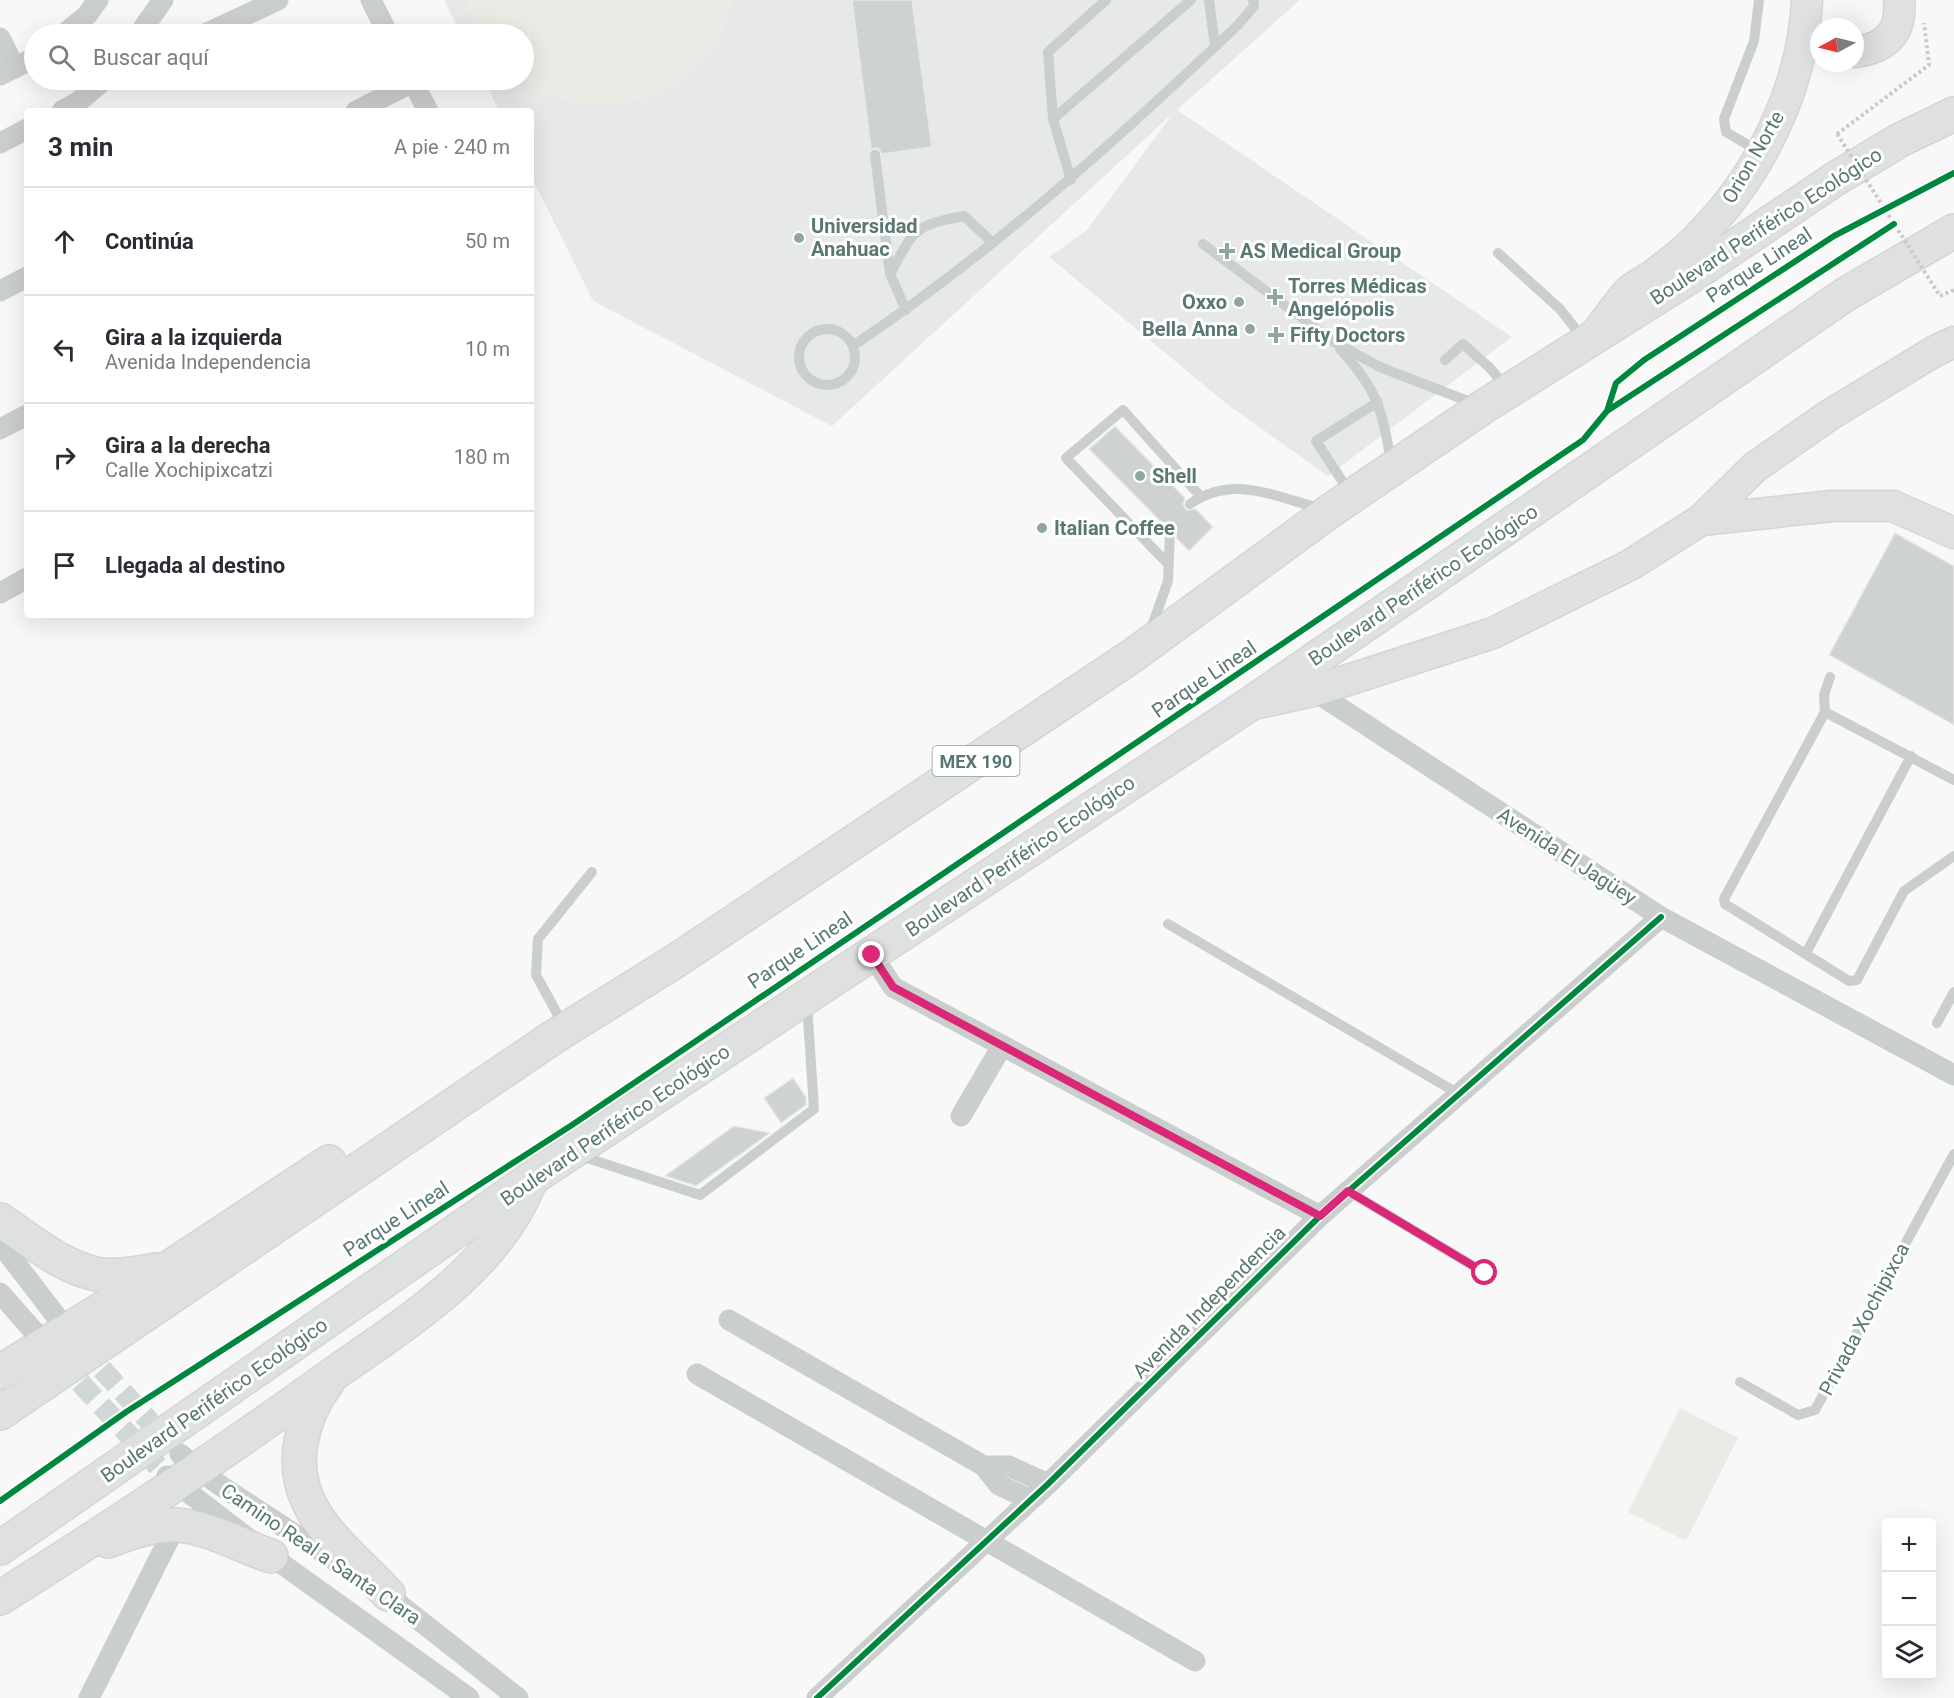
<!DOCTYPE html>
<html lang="es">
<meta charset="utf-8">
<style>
body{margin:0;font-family:Roboto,sans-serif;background:#f7f7f7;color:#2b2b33}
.controls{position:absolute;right:18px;bottom:18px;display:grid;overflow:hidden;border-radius:6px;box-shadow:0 6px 24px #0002}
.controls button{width:54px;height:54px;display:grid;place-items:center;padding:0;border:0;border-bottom:2px solid #e1e1e2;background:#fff;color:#2b2b33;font:30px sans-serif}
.compass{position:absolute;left:1810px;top:18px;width:54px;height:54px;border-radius:50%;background:#fff;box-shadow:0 6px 24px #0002;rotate:263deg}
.stop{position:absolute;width:18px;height:18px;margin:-14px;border:4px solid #db2777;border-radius:50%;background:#fff}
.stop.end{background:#db2777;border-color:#fff;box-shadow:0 2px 6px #0008}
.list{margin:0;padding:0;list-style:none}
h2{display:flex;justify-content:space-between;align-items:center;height:78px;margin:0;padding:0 24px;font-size:26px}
h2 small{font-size:20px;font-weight:400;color:#7c7c81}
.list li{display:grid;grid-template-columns:39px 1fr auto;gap:18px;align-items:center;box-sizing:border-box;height:108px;padding:0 24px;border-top:2px solid #e1e1e2}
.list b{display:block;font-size:22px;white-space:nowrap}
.list p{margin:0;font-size:20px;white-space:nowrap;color:#7c7c81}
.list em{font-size:20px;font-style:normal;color:#7c7c81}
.icon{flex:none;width:33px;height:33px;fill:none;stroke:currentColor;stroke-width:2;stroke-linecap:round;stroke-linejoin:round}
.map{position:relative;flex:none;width:1954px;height:1698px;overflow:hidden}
.search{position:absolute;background:#fff;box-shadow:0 6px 24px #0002;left:24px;top:24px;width:510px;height:66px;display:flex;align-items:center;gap:15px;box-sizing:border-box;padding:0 21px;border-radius:33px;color:#7c7c81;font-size:22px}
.panel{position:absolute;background:#fff;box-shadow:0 6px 24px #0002;left:24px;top:108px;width:510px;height:510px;border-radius:6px}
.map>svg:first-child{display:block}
</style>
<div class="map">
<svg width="1954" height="1698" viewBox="0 0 1954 1698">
<rect width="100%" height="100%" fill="#f8f8f8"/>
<!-- built -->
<path fill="#e6e9e8" d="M444,0H1300L1177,110L1512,337L1328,476L1227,404L1049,257L1087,230L1173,113L832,426L593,301L531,176V111H499L484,80H524V34H461Z"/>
<!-- green -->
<path fill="#eaebe5" d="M467,0H732C712,98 599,133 520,80H524V34H480Z
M1680,1408L1738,1438L1686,1541L1628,1512Z"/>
<!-- building -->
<path fill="#ced2d1" stroke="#e8e8e8" stroke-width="1.5" d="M852,0H912L932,147L882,154L878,148L871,149Z
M1115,426L1185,498L1183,504L1186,510L1196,509L1213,527L1189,551L1177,539L1174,525L1165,526L1089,449Z
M1895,533L1954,566V725L1829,655Z
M793,1078L806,1097V1105L781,1123L764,1098Z
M734,1126L770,1133L696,1186L665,1176Z"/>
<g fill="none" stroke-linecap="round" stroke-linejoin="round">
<!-- street-tunnel -->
<path stroke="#d0d8d7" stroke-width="21" stroke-dasharray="21 10" stroke-linecap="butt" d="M81,1346L169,1443
M59,1360L165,1474"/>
<!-- secondary casing -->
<g stroke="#d4d6d6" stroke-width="33">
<path id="secondary" d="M1855,52C1887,48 1902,32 1899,0
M1598,331C1608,318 1618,303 1629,291C1636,285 1645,281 1652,276C1669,263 1687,250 1701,234C1761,173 1803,86 1807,0
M1701,520L1832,506H1893L1954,533
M1250,705L1314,691L1493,633L1630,565L1701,520L1755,467L1831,414L1935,351L1954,342"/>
</g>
<!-- highway casing -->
<g stroke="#d4d5d5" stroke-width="36">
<path id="highway" d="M0,1220C30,1240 64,1269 101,1275C119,1277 138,1273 156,1270
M0,1372L167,1269L329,1162
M327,1383C314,1400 305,1420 301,1442C288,1511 346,1548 388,1594
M0,1413L552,1038L677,960L1132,656L1330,511L1483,407L1691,276L1835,179L1900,140L1954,114
M108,1541C128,1533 154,1524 177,1525C209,1527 241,1546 271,1556
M0,1548L531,1179L1247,706L1846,294L1954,231
M0,1598C108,1530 214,1460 318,1385C394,1330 492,1275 529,1184"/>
</g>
<!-- path -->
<path stroke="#c8cbcb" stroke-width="4" stroke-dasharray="3 3" stroke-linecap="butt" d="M1837,134L1929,65L1924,23
M1940,296L1954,290"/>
<!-- lane -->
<path stroke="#cacecd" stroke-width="10" d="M1209,0L1215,47
M1759,0L1754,41L1724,119L1726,132L1760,152
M1053,119L1191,0
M875,155L890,274L906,310
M1071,180L1053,119L1048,52L1106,0
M1203,244L1334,342L1380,367L1478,405
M1498,253L1560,309L1585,341
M890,274C915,229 912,226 964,216L992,242
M799 357a28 28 0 1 1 56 0a28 28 0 1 1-56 0Z
M854,345C993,252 1117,140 1238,25L1254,6L1253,0
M1340,349C1377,389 1383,410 1391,463
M1445,360L1463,344L1490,368L1506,387
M1350,493L1316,441L1378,402
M1190,504C1234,473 1277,498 1323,509
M1169,565L1066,458L1123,410L1201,497
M1151,629L1168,581L1170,531
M1830,677L1824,695L1825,712L1724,899L1725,904L1849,981L1857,980L1904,891L1954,856
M1825,712L1954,780
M1168,924L1459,1094
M1806,953L1911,756
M1937,1023L1954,992
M564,1026L536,975L538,939L592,872
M578,1155L700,1195L814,1109L807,1003
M1348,1191L1485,1273
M1740,1382L1798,1415L1815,1410L1954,1154"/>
<!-- street -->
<path stroke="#cacecd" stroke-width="21" d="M371,0L388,34
M64,34L87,15L98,0
M139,34L163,0
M205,34L278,0
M0,38L15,68
M0,75L34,58
M412,80L428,111
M62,111L78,102L104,80
M356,111L413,82
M0,143L27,129
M0,291L27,277
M0,429L27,415
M0,593L27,578
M1314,691L1661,917L1954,1075
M872,955L893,987L1320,1216
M961,1116L1002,1046
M0,1243L73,1338
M0,1293L53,1353
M729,1320L984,1466L999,1485L1031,1500
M697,1374L1195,1661
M180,1454L218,1484L348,1569
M984,1466H1009L1048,1484
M167,1476L271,1556L469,1698
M377,1587L518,1698
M89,1698L176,1525
M817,1698L1048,1484L1320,1216L1661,917"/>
<!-- secondary -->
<use href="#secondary" stroke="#dfe1e1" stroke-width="30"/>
<!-- highway -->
<use href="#highway" stroke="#dfe1e1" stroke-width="33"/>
<!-- path-bridge -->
<path stroke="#c8cbcb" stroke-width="4" stroke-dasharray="3 3" stroke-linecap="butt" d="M1837,134L1940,296"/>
<!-- cycleway casing -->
<g stroke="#fff" stroke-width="10">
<path id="cycleway" d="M1607,411L1894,224
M0,1501L126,1412L572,1125L1583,440L1607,411L1616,383L1644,360L1834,236L1954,173
M817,1698L1048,1484L1320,1216L1661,917"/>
</g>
<!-- cycleway -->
<use href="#cycleway" stroke="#00873e" stroke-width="6"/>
</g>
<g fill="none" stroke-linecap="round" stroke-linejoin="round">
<!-- route -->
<path stroke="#db2777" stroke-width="8" d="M872,955L893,987L1320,1216L1348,1191L1485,1273"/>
</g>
<!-- markers -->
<g fill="#91a5a2" stroke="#fff" stroke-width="2">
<circle cx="799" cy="238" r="6"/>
<path d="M1224 242h6v6h6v6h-6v6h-6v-6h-6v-6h6z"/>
<path d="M1272 288h6v6h6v6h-6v6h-6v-6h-6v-6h6z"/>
<circle cx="1239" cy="302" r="6"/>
<circle cx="1250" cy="329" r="6"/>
<path d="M1273 326h6v6h6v6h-6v6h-6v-6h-6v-6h6z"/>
<circle cx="1140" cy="476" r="6"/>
<circle cx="1042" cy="528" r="6"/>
</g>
<g text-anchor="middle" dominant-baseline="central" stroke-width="6" stroke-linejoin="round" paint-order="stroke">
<!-- shield labels -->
<rect fill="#fff" stroke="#8ba09e" stroke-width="1.5" x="932.5" y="746" width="87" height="30" rx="4.5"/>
<g font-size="18" font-weight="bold" fill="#597874">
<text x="976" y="761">MEX 190</text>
</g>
<!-- street labels -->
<g font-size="20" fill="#597874" stroke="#fff">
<text transform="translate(1753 157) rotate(-60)">Orion Norte</text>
<text transform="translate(1766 226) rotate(-33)">Boulevard Periférico Ecológico</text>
<text transform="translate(1759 265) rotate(-33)">Parque Lineal</text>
<text transform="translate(1423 585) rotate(-34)">Boulevard Periférico Ecológico</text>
<text transform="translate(1204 679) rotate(-34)">Parque Lineal</text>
<text transform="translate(1020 856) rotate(-34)">Boulevard Periférico Ecológico</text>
<text transform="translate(1567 856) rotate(33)">Avenida El Jagüey</text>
<text transform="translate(800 950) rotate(-34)">Parque Lineal</text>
<text transform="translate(615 1125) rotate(-34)">Boulevard Periférico Ecológico</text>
<text transform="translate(396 1219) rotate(-33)">Parque Lineal</text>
<text transform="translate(1209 1302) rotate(-45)">Avenida Independencia</text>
<text transform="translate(1864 1319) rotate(-62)">Privada Xochipixca</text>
<text transform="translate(214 1400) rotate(-35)">Boulevard Periférico Ecológico</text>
<text transform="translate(321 1554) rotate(34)">Camino Real a Santa Clara</text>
</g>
<!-- poi labels -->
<g font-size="20" font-weight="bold" fill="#597874" stroke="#fff" text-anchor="start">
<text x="811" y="226">Universidad<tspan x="811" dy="23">Anahuac</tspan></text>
<text x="1240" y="251">AS Medical Group</text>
<text x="1288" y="286">Torres Médicas<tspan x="1288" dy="23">Angelópolis</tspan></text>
<text x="1227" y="302" text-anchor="end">Oxxo</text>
<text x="1238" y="329" text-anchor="end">Bella Anna</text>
<text x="1290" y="335">Fifty Doctors</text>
<text x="1152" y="476">Shell</text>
<text x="1054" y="528">Italian Coffee</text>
</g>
</g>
</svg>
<div class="controls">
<button>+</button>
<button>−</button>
<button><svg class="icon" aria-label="layers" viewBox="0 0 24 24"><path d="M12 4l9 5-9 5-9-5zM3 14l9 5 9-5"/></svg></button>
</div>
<svg class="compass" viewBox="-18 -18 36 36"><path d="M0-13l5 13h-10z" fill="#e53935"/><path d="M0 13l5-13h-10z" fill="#7c7c81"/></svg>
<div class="stop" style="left:1485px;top:1273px"></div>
<div class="stop end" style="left:872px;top:955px"></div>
<div class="search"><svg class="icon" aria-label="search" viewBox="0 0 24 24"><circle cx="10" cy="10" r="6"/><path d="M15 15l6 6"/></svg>Buscar aquí</div>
<section class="panel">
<h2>3 min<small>A pie · 240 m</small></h2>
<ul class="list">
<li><svg class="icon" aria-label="ahead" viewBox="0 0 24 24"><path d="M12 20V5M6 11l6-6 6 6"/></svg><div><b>Continúa</b></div><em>50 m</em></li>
<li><svg class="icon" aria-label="left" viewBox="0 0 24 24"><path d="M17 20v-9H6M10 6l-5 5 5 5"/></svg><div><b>Gira a la izquierda</b><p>Avenida Independencia</p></div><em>10 m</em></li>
<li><svg class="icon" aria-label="right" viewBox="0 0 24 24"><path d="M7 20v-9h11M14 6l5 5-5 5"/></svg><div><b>Gira a la derecha</b><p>Calle Xochipixcatzi</p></div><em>180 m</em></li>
<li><svg class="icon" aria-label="arrive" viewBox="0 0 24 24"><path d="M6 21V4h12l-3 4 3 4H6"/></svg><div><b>Llegada al destino</b></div></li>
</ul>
</section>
</div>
